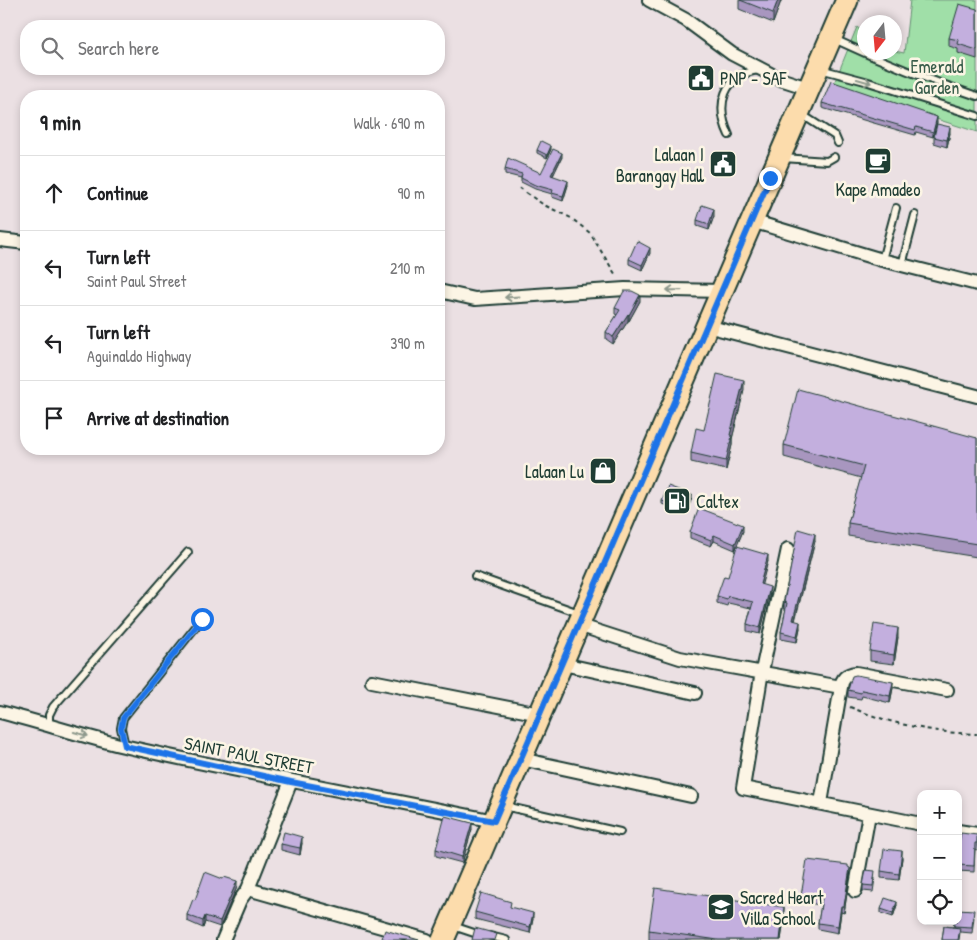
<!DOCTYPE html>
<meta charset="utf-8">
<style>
body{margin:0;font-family:"Patrick Hand",sans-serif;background:#f2f2f2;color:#202124}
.controls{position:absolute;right:15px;bottom:15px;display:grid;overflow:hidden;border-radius:10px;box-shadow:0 2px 8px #0003}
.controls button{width:45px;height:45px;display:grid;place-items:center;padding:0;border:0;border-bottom:1px solid #e0e0e0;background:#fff;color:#202124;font:25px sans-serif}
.compass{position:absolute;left:857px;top:15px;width:45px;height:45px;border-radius:50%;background:#fff;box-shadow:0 2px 8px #0003;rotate:196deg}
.stop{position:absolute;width:15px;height:15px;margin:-11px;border:4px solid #1a73e8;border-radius:50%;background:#fff}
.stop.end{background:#1a73e8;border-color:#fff;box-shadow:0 1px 5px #0008}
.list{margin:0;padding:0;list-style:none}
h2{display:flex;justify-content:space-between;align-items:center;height:65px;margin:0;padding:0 20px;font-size:21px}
h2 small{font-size:16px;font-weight:400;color:#757577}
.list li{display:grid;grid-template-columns:32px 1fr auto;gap:15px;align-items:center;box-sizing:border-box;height:75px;padding:0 20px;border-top:1px solid #e0e0e0}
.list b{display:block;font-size:19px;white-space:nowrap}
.list p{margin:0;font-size:16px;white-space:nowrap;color:#757577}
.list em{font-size:16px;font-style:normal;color:#757577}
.icon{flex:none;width:28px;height:28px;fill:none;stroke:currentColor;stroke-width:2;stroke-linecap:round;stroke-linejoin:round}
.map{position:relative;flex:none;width:977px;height:940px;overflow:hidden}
.search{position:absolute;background:#fff;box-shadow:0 2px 8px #0003;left:20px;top:20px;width:425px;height:55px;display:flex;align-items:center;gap:12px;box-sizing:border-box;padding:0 18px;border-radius:20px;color:#757577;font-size:19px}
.panel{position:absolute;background:#fff;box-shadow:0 2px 8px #0003;left:20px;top:90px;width:425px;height:365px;border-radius:20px}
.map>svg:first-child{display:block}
</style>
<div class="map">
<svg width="977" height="940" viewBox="0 0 977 940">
<rect width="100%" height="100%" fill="#ebe0e3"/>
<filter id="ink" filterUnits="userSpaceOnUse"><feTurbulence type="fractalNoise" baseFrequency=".02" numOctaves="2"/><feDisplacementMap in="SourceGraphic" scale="10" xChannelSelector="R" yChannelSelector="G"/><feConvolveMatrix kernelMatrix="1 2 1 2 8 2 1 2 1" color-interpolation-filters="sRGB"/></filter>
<g filter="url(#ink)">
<!-- green -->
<path fill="#a0dfa8" stroke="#608e6e" d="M910,0H977V132L833,86L857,27L864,33V52H894L895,51L904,53Z"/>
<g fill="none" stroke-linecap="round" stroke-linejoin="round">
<!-- service casing -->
<g stroke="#1f3d34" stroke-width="10">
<path id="service" d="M834,39C881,61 928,80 977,96
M820,69L865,81L977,116
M801,114L835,136L838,143
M729,135C715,105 723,75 759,70
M783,158L827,161L834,157
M882,260L896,208
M902,265L915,215
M475,576L579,613
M49,724V715L53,707L188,552
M125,746L121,728L123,718L202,619
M504,806L620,832
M453,926L474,933
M490,936L506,940"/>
</g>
<!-- minor casing -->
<g stroke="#1f3d34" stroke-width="16">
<path id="minor" d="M649,0L686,20L732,54L780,79L808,88
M752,221L882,260L977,284
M0,240L26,243
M439,291L475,299L625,289L723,291
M707,326L977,396
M788,549L762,671L743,788L921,824
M578,625L680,658L841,687L821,803
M563,664L695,693
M372,681L540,714
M841,687C842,678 847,674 856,673L947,690
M0,712C43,723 85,737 128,747C249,774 372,796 494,821
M521,759L691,796
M958,831L977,834
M248,889L427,940
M855,891L869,814
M223,940L240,900L248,889L291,781"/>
</g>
<!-- primary casing -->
<g stroke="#1f3d34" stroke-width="25">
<path id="primary" d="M443,940L847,0"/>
</g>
<!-- path -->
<path stroke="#1f3d34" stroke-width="2" stroke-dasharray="4 4" stroke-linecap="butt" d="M519,188L544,205L571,218L590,233L617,277
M850,707C890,724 934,733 977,734"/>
<!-- service -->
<use href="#service" stroke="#fcf5e5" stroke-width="6"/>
<!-- minor -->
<use href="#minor" stroke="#fcf5e5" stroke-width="12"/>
<!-- primary -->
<use href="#primary" stroke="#fcdcac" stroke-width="21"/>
</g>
<!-- wall -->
<path fill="#a896bf" stroke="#1f3d34" d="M739,0H781V1L773,23L739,9Z
M977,9V59L958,53V49L949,46V38Z
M822,103L937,122L933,137L916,132L915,135L822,108Z
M950,133L947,147L934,143V137Z
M551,149L547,158L537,153V150Z
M562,157L553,176L568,185L563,201L552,197V194L535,189L521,182V178L505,174V169L541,173Z
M714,216L709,230L697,226V220Z
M650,253L642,270L629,264V259Z
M640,301L629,321H628L613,344L606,339V332L617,315L615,314V308Z
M744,390L732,439V445L726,470L691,462V453L704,430Z
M977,438V557L848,536V523L861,478L784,457V445Z
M692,498L686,513L662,504V501Z
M743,531L735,550L714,541L711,546L690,538V532Z
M815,541L795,621L800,628L797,642L781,639V632L786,609H784V602Z
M768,561L761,585L770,593L760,634L747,631V624L751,608L728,603L727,606L717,603V596L728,577Z
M898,637L894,664L870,661V651Z
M893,688L890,703L862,696L861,699L848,697V690Z
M472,829L462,863L436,856V849Z
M977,835V850L975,849L974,872L958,871V848Z
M302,843L300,855L281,850V844Z
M902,858L899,880L881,878V871Z
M848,867L850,874L844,913L841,912L838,933L818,929V923L821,905L801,902V896Z
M875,878L873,892L863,891V885Z
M237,887L220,927L205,922L203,928L187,921V915L195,900Z
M897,905L893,917L881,913V909Z
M511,908L533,919L530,933L475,919V912Z
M974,917L972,933L960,932L959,940H942L944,926L954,927V921Z
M784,919L781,940H649V930Z"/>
<!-- shaded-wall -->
<path fill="#887a9b" stroke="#1f3d34" d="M778,0H781V1L773,23V13Z
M937,117V122L933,137V132Z
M950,127V133L947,147V140Z
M551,146V149L547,158V155Z
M562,153V157L551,179V175Z
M568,181V185L563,201V196Z
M714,209V216L709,230V224Z
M650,248V253L642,270V265Z
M640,295V301L629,321V315Z
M628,314V321L613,344V337Z
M744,380V390L732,439V445L726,470V461L730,435Z
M692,495V498L686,513V510Z
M743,525V531L735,550V544Z
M815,534V541L793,627V620Z
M714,535V541L711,546V540Z
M768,555V561L760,591V584Z
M770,587V593L760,634V628Z
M800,622V628L797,642V636Z
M898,628V637L894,664V655Z
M893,682V688L890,703V696Z
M472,823V829L462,863V857Z
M302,837V843L300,855V848Z
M902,851V858L899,880V874Z
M850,868V874L844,913V906Z
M237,881V887L220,927V921Z
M897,902V905L893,917V913Z
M841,906V912L838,933V926Z
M784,907V919L781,940H780Z
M533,913V919L530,933V927Z
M205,916V922L203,928V921Z"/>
<!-- building -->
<path fill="#c3afde" stroke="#1f3d34" d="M740,0H778L773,13Z
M959,4L977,9V50L958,44L959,40L949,38Z
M200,24L212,26H200Z
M831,81L937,117L933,132L916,127L915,130L822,103Z
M937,124L950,127L947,140L934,137Z
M541,141L551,146L547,155L537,150Z
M553,149L562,153L551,175L568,181L563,196L552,193L553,190L535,185L521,178L522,174L505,169L508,158L541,173Z
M702,205L714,209L709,224L697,220Z
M637,241L650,248L642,265L629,259Z
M624,291H632L640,295L629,315L628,314L613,337L606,332L620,310L615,308Z
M717,374L744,380L730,435L732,436L726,461L691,453L696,428L704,430Z
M798,389L977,438V544L848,523L864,466L784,445Z
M668,486L692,495L686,510L662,501Z
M699,508L743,525L735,544L714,535L711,540L690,532Z
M798,529L815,534L793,620L800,622L797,636L781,632L787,603L784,602Z
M737,546L768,555L760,584L770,587L760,628L747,624L753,602L728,596L727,599L717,596L724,576L728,577Z
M874,624L898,628L894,655L870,651Z
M856,675L893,682L890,696L862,690L861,693L848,690L852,676Z
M445,816L472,823L462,857L436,849Z
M284,832L302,837L300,848L281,844Z
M961,833L977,835V843H975L974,866L958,865V848Z
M884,849L902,851L899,874L881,871Z
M807,860L848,865V867L850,868L844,906H841L838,926L818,923L822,898L801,896Z
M866,870L875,871L873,886L863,885Z
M205,872L223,879L224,877L237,881L220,921L205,916L203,921L187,915L193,899L195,900Z
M655,888L784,907L780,940H718L649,930Z
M481,893L511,902L510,907L533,913L530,927L475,912Z
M885,898L897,902L893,913L881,909Z
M958,909L974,910L972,927L954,926V921H958Z
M944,926L960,928L958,940H942Z
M475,928L497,934L495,940H472Z
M385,930L419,940H387L382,938Z"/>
<!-- one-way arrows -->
<defs><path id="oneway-shaft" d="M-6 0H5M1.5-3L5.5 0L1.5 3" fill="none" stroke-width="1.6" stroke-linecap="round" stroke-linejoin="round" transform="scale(1.25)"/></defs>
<g stroke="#8e998c">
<use href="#oneway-shaft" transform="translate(864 81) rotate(16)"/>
<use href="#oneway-shaft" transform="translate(674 290) rotate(-179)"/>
<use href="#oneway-shaft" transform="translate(512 297) rotate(176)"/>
<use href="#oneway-shaft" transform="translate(81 734) rotate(16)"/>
</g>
</g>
<g fill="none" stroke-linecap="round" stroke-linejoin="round" filter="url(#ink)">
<!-- route -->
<path stroke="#1a73e8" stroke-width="6" d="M202,619L123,718L121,728L125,746L291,782L494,821L770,178"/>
</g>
<!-- icons -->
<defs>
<g id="civic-square" transform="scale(1.4375)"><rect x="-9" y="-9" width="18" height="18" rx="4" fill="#1f3d34" stroke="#fcf5e5"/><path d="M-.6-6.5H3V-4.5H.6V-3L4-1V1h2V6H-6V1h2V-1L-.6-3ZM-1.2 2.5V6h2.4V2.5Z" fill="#fff"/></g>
<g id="cafe-square" transform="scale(1.4375)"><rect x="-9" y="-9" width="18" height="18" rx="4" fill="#1f3d34" stroke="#fcf5e5"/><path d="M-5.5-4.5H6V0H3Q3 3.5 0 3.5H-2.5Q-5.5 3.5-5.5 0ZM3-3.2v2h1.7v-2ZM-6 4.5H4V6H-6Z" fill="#fff"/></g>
<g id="shop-square" transform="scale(1.4375)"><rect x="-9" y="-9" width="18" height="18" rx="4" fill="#1f3d34" stroke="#fcf5e5"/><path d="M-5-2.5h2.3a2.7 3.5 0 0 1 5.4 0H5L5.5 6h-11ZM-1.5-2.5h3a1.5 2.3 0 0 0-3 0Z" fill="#fff"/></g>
<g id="fuel-square" transform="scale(1.4375)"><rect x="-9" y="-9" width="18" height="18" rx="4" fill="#1f3d34" stroke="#fcf5e5"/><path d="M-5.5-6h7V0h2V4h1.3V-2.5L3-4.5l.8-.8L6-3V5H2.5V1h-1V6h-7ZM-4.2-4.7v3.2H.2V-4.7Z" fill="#fff"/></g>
<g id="school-square" transform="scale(1.4375)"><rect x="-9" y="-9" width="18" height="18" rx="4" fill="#1f3d34" stroke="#fcf5e5"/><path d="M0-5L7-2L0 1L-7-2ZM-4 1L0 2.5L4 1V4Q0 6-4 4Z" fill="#fff"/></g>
</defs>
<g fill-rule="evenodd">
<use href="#civic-square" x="701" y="78"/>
<use href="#cafe-square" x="878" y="161"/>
<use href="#civic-square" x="723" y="164"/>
<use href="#shop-square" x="603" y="471"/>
<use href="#fuel-square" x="677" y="501"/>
<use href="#school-square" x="721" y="907"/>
</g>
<g text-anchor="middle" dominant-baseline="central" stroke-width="5" stroke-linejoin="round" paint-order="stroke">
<!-- park labels -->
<g font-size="18" fill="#395d4b" stroke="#fcf5e5">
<text x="937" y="66">Emerald<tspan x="937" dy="21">Garden</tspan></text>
</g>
<!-- poi labels -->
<g font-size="18" fill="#1f3d34" stroke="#fcf5e5" text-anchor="start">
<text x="720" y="78">PNP - SAF</text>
<text x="704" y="154" text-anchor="end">Lalaan I<tspan x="704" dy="21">Barangay Hall</tspan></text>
<text x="878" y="189" text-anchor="middle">Kape Amadeo</text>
<text x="584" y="471" text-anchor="end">Lalaan Lu</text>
<text x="696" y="501">Caltex</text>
<text x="740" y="897">Sacred Heart<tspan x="740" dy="21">Villa School</tspan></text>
</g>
<!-- street labels -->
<g font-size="18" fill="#1f3d34" stroke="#fcf5e5">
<text transform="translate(249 755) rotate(11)">SAINT PAUL STREET</text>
</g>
</g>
</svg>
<div class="controls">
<button>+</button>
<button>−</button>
<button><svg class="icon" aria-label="locate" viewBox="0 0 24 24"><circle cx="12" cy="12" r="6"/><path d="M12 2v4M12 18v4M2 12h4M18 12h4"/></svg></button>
</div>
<svg class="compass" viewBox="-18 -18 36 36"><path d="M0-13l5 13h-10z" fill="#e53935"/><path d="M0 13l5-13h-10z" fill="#757577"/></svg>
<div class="stop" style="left:202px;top:619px"></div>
<div class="stop end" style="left:770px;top:178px"></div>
<div class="search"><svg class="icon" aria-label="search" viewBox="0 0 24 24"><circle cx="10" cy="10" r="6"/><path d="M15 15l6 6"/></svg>Search here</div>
<section class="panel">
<h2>9 min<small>Walk · 690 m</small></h2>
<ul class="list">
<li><svg class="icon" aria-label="ahead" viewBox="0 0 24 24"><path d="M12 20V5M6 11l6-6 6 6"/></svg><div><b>Continue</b></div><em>90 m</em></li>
<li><svg class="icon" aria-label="left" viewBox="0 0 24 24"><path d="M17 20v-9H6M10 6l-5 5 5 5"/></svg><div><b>Turn left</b><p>Saint Paul Street</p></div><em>210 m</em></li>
<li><svg class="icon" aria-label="left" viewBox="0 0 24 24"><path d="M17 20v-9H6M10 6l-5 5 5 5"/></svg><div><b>Turn left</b><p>Aguinaldo Highway</p></div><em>390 m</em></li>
<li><svg class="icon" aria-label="arrive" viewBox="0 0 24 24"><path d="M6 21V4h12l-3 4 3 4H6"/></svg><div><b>Arrive at destination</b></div></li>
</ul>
</section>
</div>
